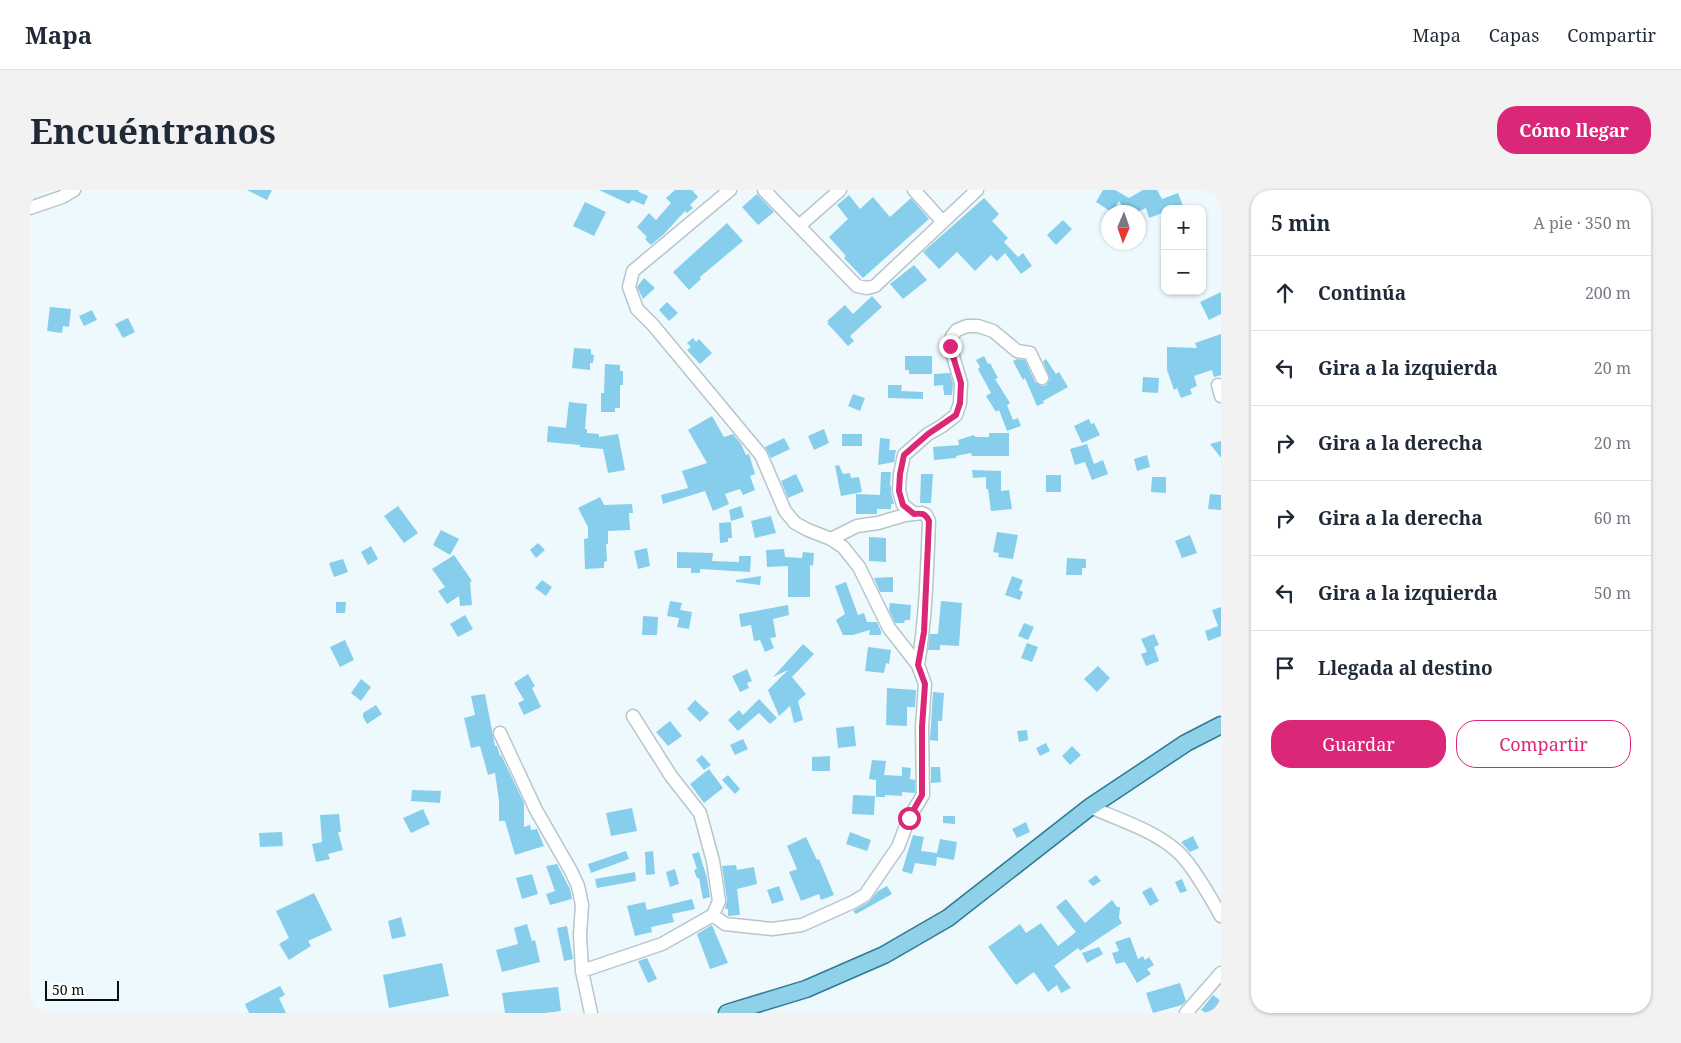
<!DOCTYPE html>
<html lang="es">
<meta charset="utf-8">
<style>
body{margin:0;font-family:"Noto Serif",serif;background:#f2f2f3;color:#1f2937}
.controls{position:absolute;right:15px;top:15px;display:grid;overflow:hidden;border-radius:10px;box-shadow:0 1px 4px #0004}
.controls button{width:45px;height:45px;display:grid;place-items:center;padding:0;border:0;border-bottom:1px solid #e0e1e3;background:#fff;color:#1f2937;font:25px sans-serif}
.compass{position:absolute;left:1071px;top:15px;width:45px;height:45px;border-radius:50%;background:#fff;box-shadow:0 1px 4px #0004;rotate:182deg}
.scale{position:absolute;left:15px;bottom:12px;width:74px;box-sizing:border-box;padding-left:5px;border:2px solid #0a0e10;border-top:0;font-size:14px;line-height:18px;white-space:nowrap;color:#0a0e10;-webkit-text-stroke:4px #fff;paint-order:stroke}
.stop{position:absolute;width:15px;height:15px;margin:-11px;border:4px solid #db2777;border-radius:50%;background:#fff}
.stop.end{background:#db2777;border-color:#fff;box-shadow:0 1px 5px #0008}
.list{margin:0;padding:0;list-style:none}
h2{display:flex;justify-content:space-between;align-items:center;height:65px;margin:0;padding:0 20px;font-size:21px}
h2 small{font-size:16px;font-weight:400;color:#747a83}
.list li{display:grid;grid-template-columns:32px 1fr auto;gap:15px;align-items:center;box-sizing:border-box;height:75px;padding:0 20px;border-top:1px solid #e0e1e3}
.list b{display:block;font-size:19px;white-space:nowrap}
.list em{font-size:16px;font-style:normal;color:#747a83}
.actions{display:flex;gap:10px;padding:15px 20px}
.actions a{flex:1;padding:11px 0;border:1px solid #db2777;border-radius:20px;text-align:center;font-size:18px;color:#db2777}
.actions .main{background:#db2777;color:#fff}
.icon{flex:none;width:28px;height:28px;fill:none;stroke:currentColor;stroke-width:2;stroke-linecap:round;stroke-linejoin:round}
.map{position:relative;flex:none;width:1191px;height:823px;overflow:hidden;border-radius:20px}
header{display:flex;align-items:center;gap:30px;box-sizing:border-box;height:70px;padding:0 25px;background:#fff;border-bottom:1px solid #e0e1e3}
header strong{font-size:24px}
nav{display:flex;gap:28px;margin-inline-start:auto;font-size:18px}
.intro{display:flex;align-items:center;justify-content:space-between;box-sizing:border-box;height:120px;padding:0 30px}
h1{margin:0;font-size:35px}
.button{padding:12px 22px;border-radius:20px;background:#db2777;color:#fff;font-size:18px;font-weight:700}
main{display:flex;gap:30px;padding:0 30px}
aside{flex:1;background:#fff;border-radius:20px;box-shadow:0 1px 4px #0004}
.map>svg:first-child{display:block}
</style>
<header>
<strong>Mapa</strong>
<nav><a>Mapa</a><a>Capas</a><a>Compartir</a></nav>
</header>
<div class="intro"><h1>Encuéntranos</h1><a class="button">Cómo llegar</a></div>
<main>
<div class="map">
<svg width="1191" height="823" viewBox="0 0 1191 823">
<rect width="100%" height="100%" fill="#eef9fe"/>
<!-- building -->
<path fill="#86ceeb" d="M217,0H242L237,10Z
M569,0H608L609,2L618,6L614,15L602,10L599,14Z
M645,0H662L668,7L660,15L663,18L657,23L655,21L634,44L621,55L615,49L617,47L607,37L619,23L626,30L641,13L636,8Z
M1073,0H1085L1099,8L1113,0H1127L1132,9L1148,3L1153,16L1145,19H1135V22L1119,28L1116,18L1107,22H1096L1089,11L1082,22L1066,12Z
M727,4L744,22L728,35L712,17Z
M819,5L830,19L843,7L860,27L881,8L899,29L833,88L814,68L816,66L799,47L818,29L807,15Z
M954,8L969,24L962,31L978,48L974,52L988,67L993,63L1002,76L991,84L975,63L967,71L961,65L945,81L927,62L909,79L893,62Z
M555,12L576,22L564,46L543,36Z
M1033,30L1042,39L1026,55L1017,45Z
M697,33L713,51L670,87L671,89L659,100L643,82Z
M884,75L897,90L873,109L860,94Z
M614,88L625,98L613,109L607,97Z
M1191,102V124L1179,130L1170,112Z
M842,106L852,117L820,146L824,151L818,156L797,133L799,132L797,131L815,115L823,124Z
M637,112L648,123L639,131L629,120Z
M20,117L41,119L39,137L33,136L32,143L17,141Z
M62,120L67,130L54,136L49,126Z
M98,128L105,142L93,148L85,134Z
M1191,144V185L1184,187L1182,180L1164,186L1167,196L1160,199L1162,204L1151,208L1147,198L1144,200L1137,180V157L1167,158L1165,153Z
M663,148L666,152L669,149L682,163L670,174L657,160L661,157L657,153Z
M544,158L561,159V164L564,165L563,173H560V180L542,178Z
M875,166H902V184H879V180H875Z
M954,166L958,174L960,173L968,188L965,189L980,213L977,215L983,230L988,228L991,236L977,241L969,220L966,222L956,206L961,203L948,179L950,177L946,170Z
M987,169L995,170L1005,192L1012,196L1016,195L1020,189L1013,171L1016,169L1026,184L1029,182L1038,197L1013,211L1014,213L1007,216L995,188L993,190L983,171Z
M575,174L590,175V181H593V195H590V218H585V222H571V203H574Z
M920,183L923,194L922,205H914L913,195L904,196V184Z
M1113,187L1129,188L1128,203L1112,202Z
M858,195H872L871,201L893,202V209L858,208Z
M823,204L835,208L830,221L818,216Z
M539,212L557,214L555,239H557V243L569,244V247L588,244L595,280L578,283L573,259L550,257V255L517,252L518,236L536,238Z
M682,226L694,247L703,244L711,254L716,265L719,264L725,284L720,286L725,300L713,305L710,299L695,304L699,314L683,321L675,301L633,314L631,305L658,298L652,281L677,273L658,240Z
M1059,229L1061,234L1064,233L1070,245L1052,253L1044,236Z
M794,239L799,253L784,260L778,246Z
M959,243H979V266H942L941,263L926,266V268L904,270L903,257L929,255L928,250L944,245L945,247H959Z
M812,244H832V256H812Z
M754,248L760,259L741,268L735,257Z
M850,248L860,249L859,260H866L864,272L848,275Z
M1191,251V268L1180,254Z
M1057,254L1064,274L1073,270L1078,284L1062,290L1055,272L1045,275L1040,259Z
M1117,265L1120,277L1107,281L1104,269Z
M809,275L813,284L820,283L821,288L829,287L832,302L811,306L805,276Z
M942,280L971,281V301L979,300L982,319L961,321L958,299H956V287L943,288Z
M851,282H861L860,296H861V303L864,314H861V319H847V324H826V304L850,305Z
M766,284L774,301L758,308L751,291Z
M891,284H903L901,313H890Z
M1016,285H1031V302H1016Z
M1122,287H1136V303L1121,302Z
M1180,304L1191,305V320L1178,319Z
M570,307L574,315L602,314L603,323H599L600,340L578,341V354H576L577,371L574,372V378L555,379L554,349L558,348V337L548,318Z
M368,316L388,343L374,353L354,326Z
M711,316L714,327L701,331L699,320Z
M741,326L746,343L725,348L721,331Z
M701,332L702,348H698V352L690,353L689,333Z
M411,340L429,349L420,365L403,355Z
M967,342L988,345L983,369L968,367L969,363L963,362Z
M1160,345L1167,363L1152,368L1145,351Z
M839,347L856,348V372L839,371Z
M508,353L515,360L506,368L500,360Z
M341,356L348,369L338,375L331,362Z
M617,358L620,376L608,379L604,361Z
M754,359L755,367L772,368L773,362L784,363L783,376L780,375V407H758V376L737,377L736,360Z
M647,362L683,363L682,371L709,372V366H721L720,382L670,379V383H661V378H647Z
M424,365L442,391L440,392L442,415L430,416L429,406L417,414L408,401L415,397L402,379Z
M1037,368L1056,369V378H1052V385H1036Z
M313,369L318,382L304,387L299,373Z
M731,386L730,395L706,392V390Z
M982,386L993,390L989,400L993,402L990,410L975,405Z
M863,387V402H850L844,388Z
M512,390L522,397L516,406L505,398Z
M816,392L828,425L834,423L837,432H847L851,441V445H839L840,440L823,445H813L806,430L815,424L805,396Z
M640,411L652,413L650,420L662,422L659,439L647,437L649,428L637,426Z
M911,411L932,413L929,456L910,455V460H898L900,444H908Z
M306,412H316L315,423H306Z
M860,413L881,415L880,430H875L874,433H865L859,420Z
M758,415L759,425L743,429L746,447L740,448L744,458L735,462L730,450L724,451L721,435L711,437L709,424Z
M1191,417V446L1178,451L1175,441L1188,436L1182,420Z
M435,425L443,439L428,447L420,434Z
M613,426L628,427L627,445H612Z
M994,433L1004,437L998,450L988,446Z
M1124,444L1129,455L1124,457L1129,471L1116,476L1111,464L1117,462L1111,449Z
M315,450L324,470L310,477L300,457Z
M997,453L1008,457L1002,472L991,468Z
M773,454L784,464L762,487L776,504L768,511L773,530L764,533L760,516L749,526L738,500L758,480L743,487Z
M838,457L861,460L859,474L856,473L854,483L835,481Z
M1068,476L1080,488L1067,502L1054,489Z
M717,479L722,491L717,493L719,498L710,502L702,486Z
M498,484L505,496L502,498L511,517L494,525L488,513L494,510L484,493Z
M331,489L341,497L331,511L321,503Z
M857,498L886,500L885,517H877V536L856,535Z
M903,502L914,503L912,531H908V551L900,550Z
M455,504L465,556H467L470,566L471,565L494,613V637L500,635L501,640L507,639L514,656L485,665L475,631H469V611L465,583L458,585L450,556L441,558L434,528L445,525L441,506Z
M729,509L747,528L740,534L729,523L708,541L698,530L709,520L713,525Z
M665,510L679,523L670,532L657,519Z
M346,515L352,524L337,534L333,527V523Z
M640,531L652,546L638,556L626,542Z
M824,536L826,556L808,558L806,538Z
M997,540L998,550L989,552L987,541Z
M713,549L718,559L705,565L700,555Z
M1016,553L1020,561L1010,566L1006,558Z
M1042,556L1051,565L1040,575L1032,566Z
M672,565L681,575L674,580L666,570Z
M800,566V581H782V567Z
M842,570L856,571L854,585L872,586V577L881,578L880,589L885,590V603L872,602V606L855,605V607H846V590L839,589Z
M901,577H910L911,592L901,593Z
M679,579L693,598L674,613L660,594Z
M698,585L710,599L705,604L692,590Z
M382,600L411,601L410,613L381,611Z
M823,605L845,606L844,625L822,624Z
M602,618L607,641L581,646L576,623Z
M393,619L400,634L381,643L373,628Z
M309,624L311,642H308L313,660L298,664L300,669L286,672L282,654L292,652L290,625Z
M913,626H925V634L913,633Z
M996,632L1000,642L987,648L982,639Z
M252,642L253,656L230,657L229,643Z
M820,642L841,650L837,661L816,654Z
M883,645L894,647L891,661L907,663L910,649L927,652L924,670L907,667L906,676L885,673L882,684L872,681Z
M1163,646L1169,658L1160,662L1151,652Z
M776,647L787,670L789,669L804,705L791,710L789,704L771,711L759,682L767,679L757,656Z
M596,661L599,669L561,683L558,674Z
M623,661L625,684L616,685L615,662Z
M669,662L677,688L680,707L673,709L669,688H667L664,680L667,679L662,664Z
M527,674L540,699L542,709L520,715L516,704L525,701L516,676Z
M706,675L707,680L724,677L727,694L707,699L710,725L698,726V719H695L697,710L692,676Z
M645,679L649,694L640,697L636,682Z
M605,682L606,691L567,698L565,689Z
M502,684L508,704L492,709L486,688Z
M1066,685L1071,691L1063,696L1058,691Z
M1152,689L1157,701L1150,703L1145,692Z
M749,696L754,710L742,714L737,700Z
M857,696L862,704L826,724L823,721L839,712L848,701Z
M1121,697L1129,711L1120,716L1112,702Z
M284,703L302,740L278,751L281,756L259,770L249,754L259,748L246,721Z
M662,709L665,719L642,724L644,732L621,737L622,742L605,746L597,716L615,712L617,720Z
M1036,709L1055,733L1082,710L1087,717H1090L1089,728L1092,733L1050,761L1048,758L1024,776L1041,798L1031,803L1027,795L1018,802L1004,782L986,795L958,757L990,734L996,743L1011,733L1028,756L1046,742L1026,717Z
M371,727L376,746L362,749L358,731Z
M497,734L502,751L505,750L510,772L472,782L466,760L488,754L484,738Z
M682,735L698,773L680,779L667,744Z
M537,736L543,769L534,771L527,738Z
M1100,747L1108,769L1113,766L1115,770L1119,767L1124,775L1117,779L1121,784L1107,793L1095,772L1086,774L1082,763L1089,761L1085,752Z
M1069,757L1073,764L1057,773L1052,763Z
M617,768L627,789L618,793L608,771Z
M412,773L419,806L359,818L353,785Z
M1150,793L1156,811L1152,815L1123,823L1116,803Z
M250,796L255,805L249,808L256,823H219L215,814Z
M528,797L531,821L515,823H475L472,803Z
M1183,805L1191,811V823H1176L1171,820Z"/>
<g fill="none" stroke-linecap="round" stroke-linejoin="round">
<!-- minor casing -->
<g stroke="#b8c5ca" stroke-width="15">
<path id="minor" d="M734,0L827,96L837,98L845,96L947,0
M884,0L913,32
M0,18L32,7L44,0
M769,36L810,0
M1188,195L1191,206
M885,324L873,315L869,301L870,284L874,265L898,244L912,236L926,225L930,213L931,193L920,156L922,146L927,140L937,136H948L963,141L987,161L1000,163L1012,188
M801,349L827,336L848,333L875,325L892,323L896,325L899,331C897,379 896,427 888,475
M603,526L641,586L670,623L683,671L689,711L683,725
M470,543L506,620L541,681L548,696L552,715L550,745L552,781L561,823
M1060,617C1090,630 1123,640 1147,661C1162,674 1181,708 1191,726
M552,781L632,754L683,725L695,734L742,739L772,735L823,712L835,705L868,657L879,628L893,605L892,537L895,494L888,475L859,438L829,377L813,357L801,349L778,340L765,333L755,321L731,265L623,135L607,119L599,97L603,81L700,0
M1156,823L1191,783"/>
</g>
<!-- major casing -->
<g stroke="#2e7993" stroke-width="19">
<path id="major" d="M697,823L776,799L854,765L918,728L1060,617L1156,553L1191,535"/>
</g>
<!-- minor -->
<use href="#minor" stroke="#fff" stroke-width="12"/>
<!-- major -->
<use href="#major" stroke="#8ed1e9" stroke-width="16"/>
</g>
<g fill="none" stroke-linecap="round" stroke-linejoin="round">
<!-- route -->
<path stroke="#db2777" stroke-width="6" d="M879,628L892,605V537L895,494L888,475L894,442L899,331C895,323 892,323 884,324L873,315L869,301L870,284L874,265L898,244L926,225L930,213L931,193L920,156"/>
</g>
</svg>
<div class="controls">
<button>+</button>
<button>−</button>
</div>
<svg class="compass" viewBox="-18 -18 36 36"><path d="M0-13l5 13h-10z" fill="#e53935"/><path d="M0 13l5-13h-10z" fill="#747a83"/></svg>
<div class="scale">50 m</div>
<div class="stop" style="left:879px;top:628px"></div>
<div class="stop end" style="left:920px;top:156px"></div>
</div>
<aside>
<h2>5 min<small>A pie · 350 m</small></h2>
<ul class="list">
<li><svg class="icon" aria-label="ahead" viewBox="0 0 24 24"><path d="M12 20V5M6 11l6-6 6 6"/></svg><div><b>Continúa</b></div><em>200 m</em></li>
<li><svg class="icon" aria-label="left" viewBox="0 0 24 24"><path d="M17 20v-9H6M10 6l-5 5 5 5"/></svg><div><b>Gira a la izquierda</b></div><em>20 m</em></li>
<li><svg class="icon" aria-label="right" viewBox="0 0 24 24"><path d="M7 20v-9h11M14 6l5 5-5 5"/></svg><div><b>Gira a la derecha</b></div><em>20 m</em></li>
<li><svg class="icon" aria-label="right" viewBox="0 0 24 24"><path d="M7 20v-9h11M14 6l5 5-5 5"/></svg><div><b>Gira a la derecha</b></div><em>60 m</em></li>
<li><svg class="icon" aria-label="left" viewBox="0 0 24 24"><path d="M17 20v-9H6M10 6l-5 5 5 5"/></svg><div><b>Gira a la izquierda</b></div><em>50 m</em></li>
<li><svg class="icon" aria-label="arrive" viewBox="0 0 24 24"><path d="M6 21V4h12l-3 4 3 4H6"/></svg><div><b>Llegada al destino</b></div></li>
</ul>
<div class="actions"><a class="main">Guardar</a><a>Compartir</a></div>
</aside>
</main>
